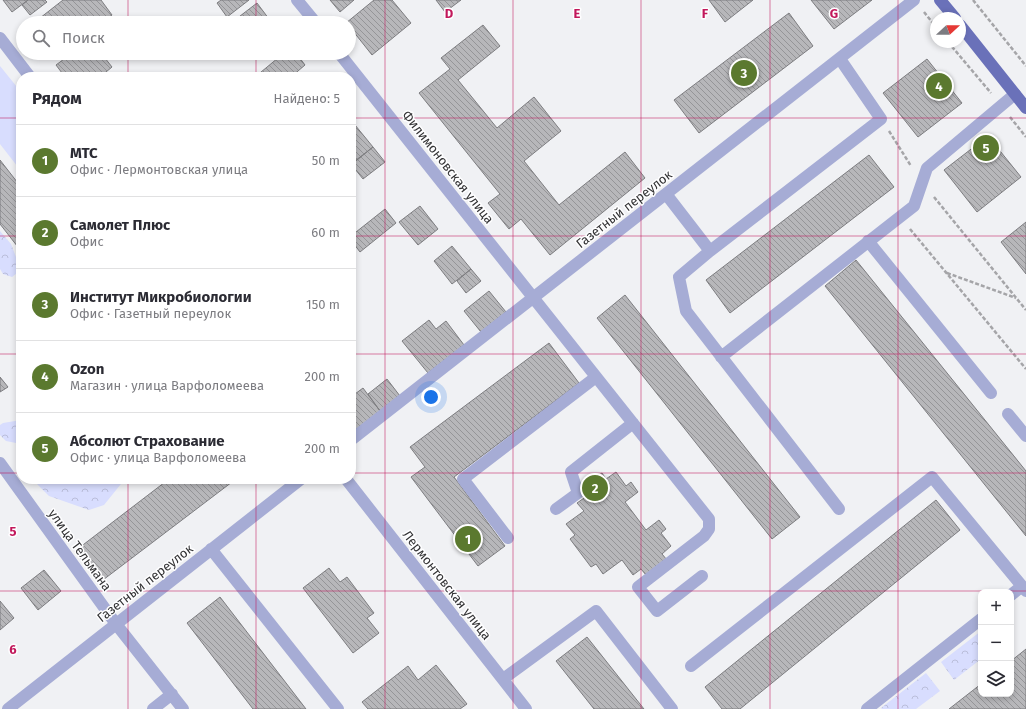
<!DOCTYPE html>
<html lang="ru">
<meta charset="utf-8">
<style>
body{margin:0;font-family:"Fira Sans",sans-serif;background:#f7f7f7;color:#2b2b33}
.controls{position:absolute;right:12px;bottom:12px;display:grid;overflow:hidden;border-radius:8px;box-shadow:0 2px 6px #0003}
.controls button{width:36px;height:36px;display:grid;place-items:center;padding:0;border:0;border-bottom:1px solid #e1e1e2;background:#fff;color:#2b2b33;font:20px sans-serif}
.compass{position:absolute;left:930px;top:12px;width:36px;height:36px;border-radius:50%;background:#fff;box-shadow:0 2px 6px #0003;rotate:69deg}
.you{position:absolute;left:431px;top:397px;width:14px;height:14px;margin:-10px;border:3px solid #fff;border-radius:50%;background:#1a73e8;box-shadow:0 0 0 6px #1a73e833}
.badge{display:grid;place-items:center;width:26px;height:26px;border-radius:50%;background:#5b792f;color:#fff;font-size:13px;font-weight:700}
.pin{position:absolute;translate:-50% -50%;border:2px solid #fff;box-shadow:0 1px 4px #0006}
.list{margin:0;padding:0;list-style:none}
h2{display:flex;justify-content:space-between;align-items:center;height:52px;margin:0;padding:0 16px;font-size:17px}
h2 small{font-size:13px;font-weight:400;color:#7c7c81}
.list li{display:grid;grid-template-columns:26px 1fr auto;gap:12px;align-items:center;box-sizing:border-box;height:72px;padding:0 16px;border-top:1px solid #e1e1e2}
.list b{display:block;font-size:15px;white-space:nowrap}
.list p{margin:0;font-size:13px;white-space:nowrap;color:#7c7c81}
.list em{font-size:13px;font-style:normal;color:#7c7c81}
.icon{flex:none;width:22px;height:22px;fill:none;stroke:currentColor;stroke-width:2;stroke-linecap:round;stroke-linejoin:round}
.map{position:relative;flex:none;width:1026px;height:709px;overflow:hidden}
.search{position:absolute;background:#fff;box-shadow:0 2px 6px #0003;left:16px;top:16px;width:340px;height:44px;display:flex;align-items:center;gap:10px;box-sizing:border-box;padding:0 14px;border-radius:22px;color:#7c7c81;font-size:15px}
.panel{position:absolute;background:#fff;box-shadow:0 2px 6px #0003;left:16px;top:72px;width:340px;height:412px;border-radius:16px}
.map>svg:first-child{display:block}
</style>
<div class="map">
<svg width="1026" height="709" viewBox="0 0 1026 709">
<defs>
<pattern id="forest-crowns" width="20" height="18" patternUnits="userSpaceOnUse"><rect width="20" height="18" fill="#d8ddfe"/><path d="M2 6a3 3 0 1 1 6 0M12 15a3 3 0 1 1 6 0" fill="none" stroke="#babeda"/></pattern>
<pattern id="building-back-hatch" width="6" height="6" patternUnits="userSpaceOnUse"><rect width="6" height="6" fill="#b7b7ba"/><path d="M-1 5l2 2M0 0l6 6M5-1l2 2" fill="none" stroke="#959598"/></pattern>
</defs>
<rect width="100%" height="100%" fill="#f0f1f4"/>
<!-- grass -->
<path fill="#d8ddfe" d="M0,66L21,92V171L0,144Z"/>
<!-- forest -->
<path fill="url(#forest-crowns)" d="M0,231L11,244L21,270L12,277L3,274L0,269Z
M21,420V444L6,441L0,435V425L3,423Z
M35,479H125L104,505L89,510L49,496L37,484Z
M981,631V659L954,680L941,662Z
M926,673L940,691L916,709H882L881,708Z"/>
<!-- building -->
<path fill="url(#building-back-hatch)" stroke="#7d7d80" d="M3,0H28L12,12Z
M28,0H45L47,2L30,15L22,5Z
M63,0H101L112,15L101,23H44L40,18Z
M221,0H249L227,17L217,3Z
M330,0H354L340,12Z
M374,0H392L411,23L372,55L349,26V23H346Z
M436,0H461L445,12Z
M709,0H753L725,22Z
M811,0H872L834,29Z
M257,3L272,23H231Z
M789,13L813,46L699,133L674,100Z
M483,25L500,46L458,80L497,128L534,97L561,131L524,161L559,205L625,152L645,178L550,255L521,219L509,229L488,203L500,194L419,93L450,69L441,58Z
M72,53H101L112,67L100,77H65L56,65Z
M284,53H296L305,65L291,77H255Z
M927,59L962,103L918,137L883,93Z
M355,125L373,147L351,165V129Z
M988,136L1021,177L977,212L944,170Z
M373,147L385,162L363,179L351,164Z
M869,155L894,187L730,313L706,280Z
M0,160L21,187V251L0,224Z
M420,206L438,229L418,245L399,222Z
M385,209L396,223L360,252L351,240V236Z
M1026,222V274L1001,242Z
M452,246L471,269L452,284L434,261Z
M856,260L1026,471V536L825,286Z
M471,269L481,281L466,293L457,281Z
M489,291L506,312L481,332L464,311Z
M625,295L800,517L772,539L597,318Z
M429,320L436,329L446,321L464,345L428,373L402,341Z
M549,343L579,383L454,477L505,546L478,566L411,477L425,467L410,447Z
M0,377L8,387L0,392Z
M387,379L400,396L380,411L368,394Z
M363,388L380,411L351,434V397Z
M616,472L626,486L631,482L638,492L625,502L646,530L659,520L666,529L661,533L671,546L662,554L667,560L646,575L641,569L633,575L622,560L603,574L596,564L591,567L570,539L575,535L566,524L584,511L577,503L587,496L581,488L602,473L606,479Z
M169,479H236L99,583L75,551Z
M936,500L960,530L740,709H722L705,687Z
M329,568L340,582L347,577L374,613L367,618L379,633L353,653L303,588Z
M44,570L61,591L38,610L21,588Z
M220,597L306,709H253L187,623Z
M0,601L14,618L0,630Z
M587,637L644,709H594L556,661Z
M1026,649V709H949L981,684V694H1011V661Z
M436,665L467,704L460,709H368L362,702L408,666L418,680Z"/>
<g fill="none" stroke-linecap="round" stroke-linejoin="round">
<!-- path -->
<path stroke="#a5a5a8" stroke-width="2.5" stroke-dasharray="4 2" stroke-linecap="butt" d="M973,0L1026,66
M924,12L936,27
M948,42L991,93
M1010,117L1026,137
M889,131L911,166
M934,197L1026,310
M910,229L1026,369
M947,273L1016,298"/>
<!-- minor -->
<path stroke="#a6acd5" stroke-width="12" d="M297,0L316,23
M0,38L30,77
M339,53L709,519V529L704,536L638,587L657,611L702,576
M666,194L710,251
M868,241L991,393
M721,357L914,206L927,168L1015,94
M1008,414L1026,436
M351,440L914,0
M0,463L116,624L183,709
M346,479L526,709
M556,509L578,493L571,472L633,423
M839,509L686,311L679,277L710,251L881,119L840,59
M508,538L463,479L596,377
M211,549L338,709
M1011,595L1022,586
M691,666L932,477L1026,591
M503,679L596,611L672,709
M8,709L301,479
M153,709L172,694
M867,709L981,619"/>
<!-- major -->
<path stroke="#6a71b9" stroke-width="12" d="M940,0L955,18
M960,25L1026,108"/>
</g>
<!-- grid -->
<path fill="none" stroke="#c2185b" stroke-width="1" stroke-opacity="0.55" d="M128,0V23M256,0V23M385,0V709M513,0V709M641,0V709M770,0V709M898,0V709M128,53V77M256,53V77M0,118H21M351,118H1026M0,236H21M351,236H1026M0,354H21M351,354H1026M0,473H21M351,473H1026M128,479V709M256,479V709M0,591H1026"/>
<g text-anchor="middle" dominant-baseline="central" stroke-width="3" stroke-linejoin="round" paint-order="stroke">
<!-- street labels -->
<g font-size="13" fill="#333335" stroke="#fefeff">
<text transform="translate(448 167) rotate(52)">Филимоновская улица</text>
<text transform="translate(624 209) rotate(-38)">Газетный переулок</text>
<text transform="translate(80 550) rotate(54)">улица Тельмана</text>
<text transform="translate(145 583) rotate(-38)">Газетный переулок</text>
<text transform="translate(447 585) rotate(52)">Лермонтовская улица</text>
</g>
</g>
<g font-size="13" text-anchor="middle" font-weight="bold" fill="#c2185b" stroke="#fefeff" stroke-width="3" stroke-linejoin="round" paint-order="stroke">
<text x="449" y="18">D</text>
<text x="577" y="18">E</text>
<text x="705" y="18">F</text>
<text x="834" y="18">G</text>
<text x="13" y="536">5</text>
<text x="13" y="654">6</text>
</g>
</svg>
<div class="controls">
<button>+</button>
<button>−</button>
<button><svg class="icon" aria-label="layers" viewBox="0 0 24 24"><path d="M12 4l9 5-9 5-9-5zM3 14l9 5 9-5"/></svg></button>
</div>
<svg class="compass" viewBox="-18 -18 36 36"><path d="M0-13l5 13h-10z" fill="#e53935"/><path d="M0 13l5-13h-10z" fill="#7c7c81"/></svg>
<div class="you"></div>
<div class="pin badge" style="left:468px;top:539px">1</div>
<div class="pin badge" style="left:595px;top:488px">2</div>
<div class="pin badge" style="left:744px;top:73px">3</div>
<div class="pin badge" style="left:939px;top:86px">4</div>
<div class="pin badge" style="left:986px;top:148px">5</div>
<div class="search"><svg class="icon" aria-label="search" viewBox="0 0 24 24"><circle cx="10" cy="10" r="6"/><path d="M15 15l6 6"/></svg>Поиск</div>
<section class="panel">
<h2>Рядом<small>Найдено: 5</small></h2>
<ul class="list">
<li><span class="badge">1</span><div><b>МТС</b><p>Офис · Лермонтовская улица</p></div><em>50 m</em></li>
<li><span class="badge">2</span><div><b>Самолет Плюс</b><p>Офис</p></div><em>60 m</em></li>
<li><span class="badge">3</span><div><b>Институт Микробиологии</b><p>Офис · Газетный переулок</p></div><em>150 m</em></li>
<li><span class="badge">4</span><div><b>Ozon</b><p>Магазин · улица Варфоломеева</p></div><em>200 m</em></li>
<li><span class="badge">5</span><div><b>Абсолют Страхование</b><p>Офис · улица Варфоломеева</p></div><em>200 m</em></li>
</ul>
</section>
</div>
